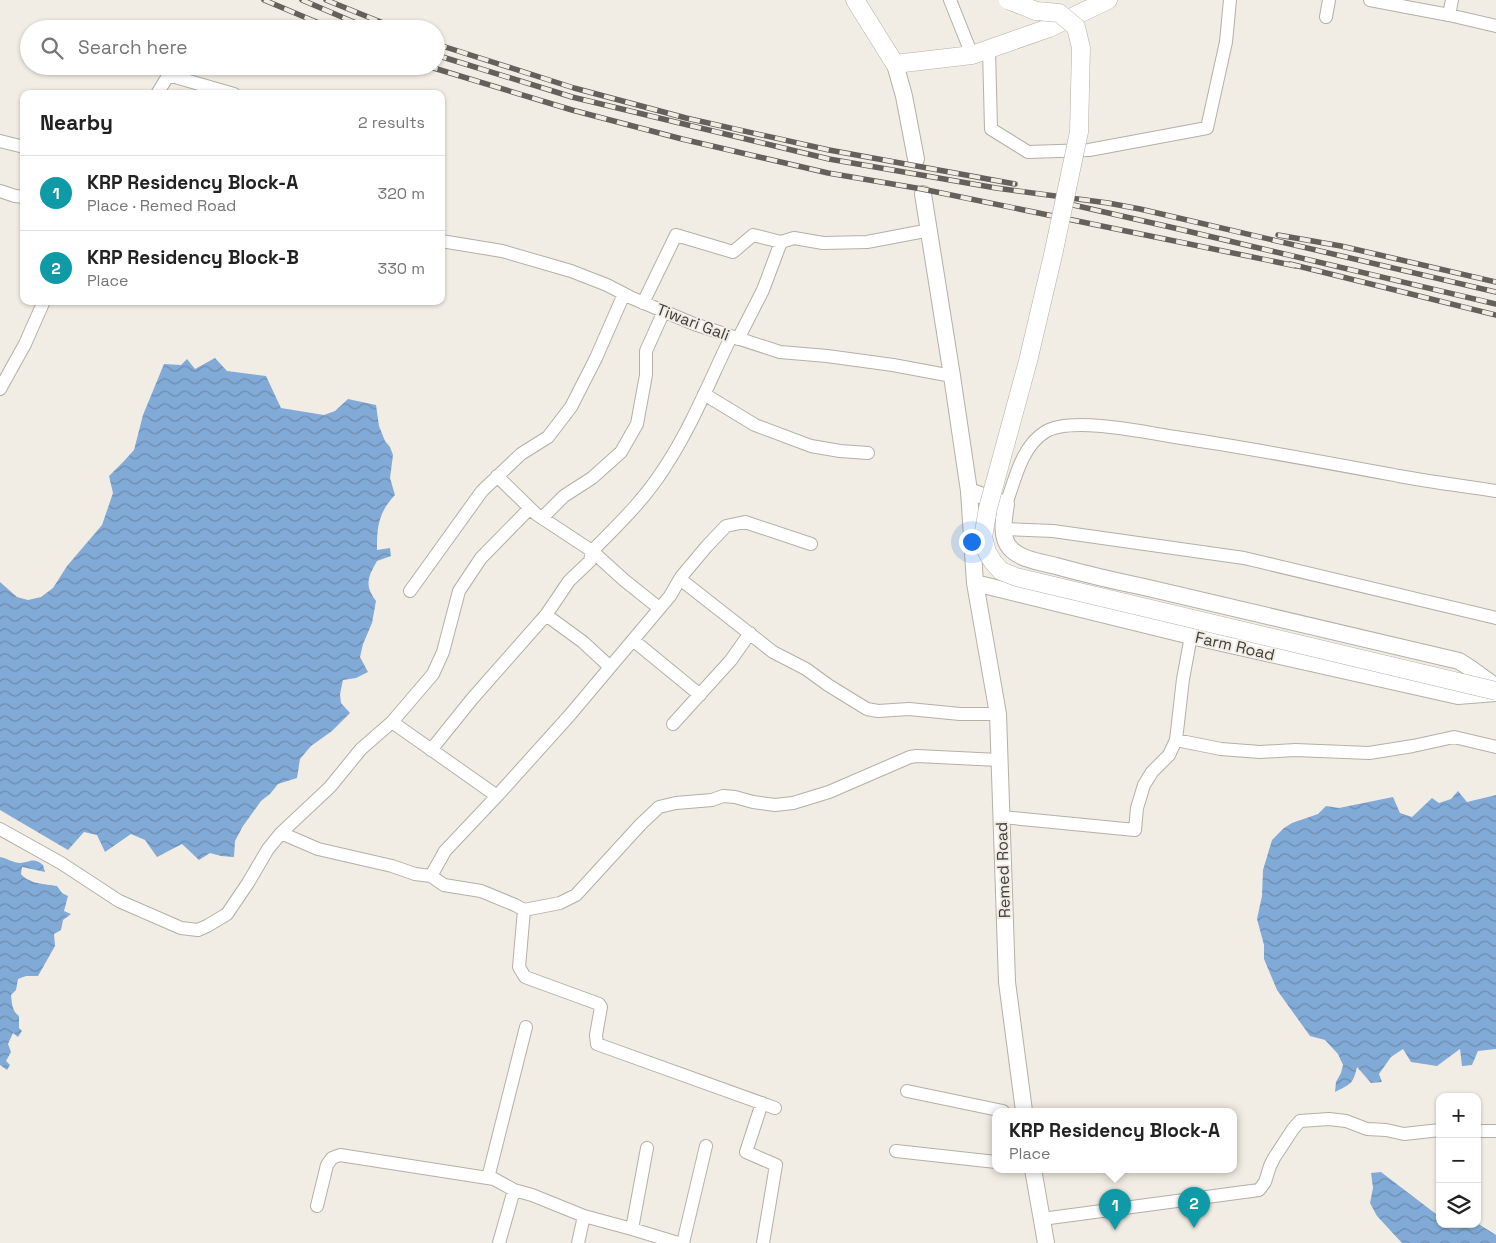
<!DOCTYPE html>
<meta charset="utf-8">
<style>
body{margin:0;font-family:"Space Grotesk",sans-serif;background:#f6f6f6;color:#222}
.controls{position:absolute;right:15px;bottom:15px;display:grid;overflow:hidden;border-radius:10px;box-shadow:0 1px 4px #0004}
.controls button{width:45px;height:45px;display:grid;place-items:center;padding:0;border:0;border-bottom:1px solid #e0e0e0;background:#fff;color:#222;font:25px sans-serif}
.you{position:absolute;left:971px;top:541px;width:18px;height:18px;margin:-12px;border:4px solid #fff;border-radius:50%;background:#1a73e8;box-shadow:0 0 0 8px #1a73e833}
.badge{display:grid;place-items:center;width:32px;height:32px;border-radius:50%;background:#7c3aed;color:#fff;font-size:16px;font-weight:700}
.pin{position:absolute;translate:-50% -41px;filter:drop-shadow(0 1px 2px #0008)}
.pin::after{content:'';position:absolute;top:26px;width:18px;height:15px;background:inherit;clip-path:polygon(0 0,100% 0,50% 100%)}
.popup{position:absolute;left:992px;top:1108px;width:245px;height:65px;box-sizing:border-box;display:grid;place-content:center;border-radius:10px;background:#fff;filter:drop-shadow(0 1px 4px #0005);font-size:16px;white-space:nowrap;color:#767676}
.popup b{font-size:19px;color:#222}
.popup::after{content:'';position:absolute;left:50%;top:100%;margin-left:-10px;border:10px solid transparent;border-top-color:#fff}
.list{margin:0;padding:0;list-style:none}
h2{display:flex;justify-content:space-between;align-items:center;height:65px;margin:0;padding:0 20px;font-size:21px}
h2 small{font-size:16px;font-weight:400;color:#767676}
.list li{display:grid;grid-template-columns:32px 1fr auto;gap:15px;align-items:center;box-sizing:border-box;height:75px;padding:0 20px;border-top:1px solid #e0e0e0}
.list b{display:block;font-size:19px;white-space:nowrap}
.list p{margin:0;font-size:16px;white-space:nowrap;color:#767676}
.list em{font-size:16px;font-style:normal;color:#767676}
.icon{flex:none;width:28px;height:28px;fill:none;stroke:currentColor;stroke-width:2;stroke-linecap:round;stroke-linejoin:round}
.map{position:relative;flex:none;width:1496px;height:1243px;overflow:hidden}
.search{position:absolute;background:#fff;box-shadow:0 1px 4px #0004;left:20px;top:20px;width:425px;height:55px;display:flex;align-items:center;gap:12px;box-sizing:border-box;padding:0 18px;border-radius:28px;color:#767676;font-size:19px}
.panel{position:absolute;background:#fff;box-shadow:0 1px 4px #0004;left:20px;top:90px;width:425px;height:215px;border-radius:10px}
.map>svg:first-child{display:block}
</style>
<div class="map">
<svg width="1496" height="1243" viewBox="0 0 1496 1243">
<defs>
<pattern id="water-waves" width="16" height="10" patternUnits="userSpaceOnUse" patternTransform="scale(1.25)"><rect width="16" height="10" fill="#82aad7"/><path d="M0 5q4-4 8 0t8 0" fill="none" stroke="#6c8caf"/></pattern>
</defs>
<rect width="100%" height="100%" fill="#f2ede4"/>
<!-- water -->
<path fill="url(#water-waves)" d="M215,358L227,371L266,376L281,408L324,415L335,411L348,399L376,405L379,426L385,441L390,447L393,455L390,478L395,495C378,513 377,527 377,550L390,548L391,556L377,561C368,577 364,585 376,601L372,623L363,644L360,657L368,672L356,678L343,680L340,694L341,703L350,713L332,731L311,746L300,759L297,778L278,784L270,794L261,801L243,826L235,841L234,857L221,856L210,853L199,860L182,844L157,857L145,840L131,834L105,852L97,835L84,832L68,850L0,810V582L17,597L28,600L41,597L53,588L67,566L102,525L113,493L109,476L124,461L134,450L143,415L164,364L181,365L187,359L195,369Z
M1458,791L1467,802L1496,795V1049L1478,1051L1472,1065L1462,1066L1460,1049L1437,1066L1411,1062L1403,1049L1391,1057L1379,1074L1382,1082L1371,1083L1357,1067C1353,1084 1351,1084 1335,1092L1336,1082L1341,1073L1343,1065L1338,1054L1325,1040L1310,1036L1277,990L1264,959V945L1257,919L1262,896L1263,870L1272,840L1284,828L1292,823L1318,814L1326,806L1339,808L1393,797L1400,813L1412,817L1432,798L1439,803L1451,799Z
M0,857C6,858 14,863 20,863C31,862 33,857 43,865L45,872L22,867L21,874C29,884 45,884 57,886L62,893L68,896L64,911L71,914L63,920L61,930L54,934L55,946L38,976H26L18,979L16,990L11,995C12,1004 12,1011 19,1016V1028L22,1031L18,1037L13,1033L8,1044L11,1052L6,1061L10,1065L7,1070L0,1065Z
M1381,1172L1436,1214L1440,1212V1224H1477V1223L1496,1235V1243H1402L1377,1216L1370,1203L1373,1188L1371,1173Z"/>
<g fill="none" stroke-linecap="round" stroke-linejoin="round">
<!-- minor casing -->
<g stroke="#b4b0a7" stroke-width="14">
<path id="minor" d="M950,0L972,55
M1370,0L1449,15L1496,26
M1449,15L1452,0
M1326,17L1329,0
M989,49L991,129L1028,152L1089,150L1207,128L1226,42L1230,0
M168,75L234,94
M157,94L174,66
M0,141L24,147
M0,191L15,196L24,197
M441,241L502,251L571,271L607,285L632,298L694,324L780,352L827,356L893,365L952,376
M643,303L676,235L733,252L753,235L781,242
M738,339L763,290L781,242L794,238L823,243L867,242L930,230
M0,389L25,344L44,301
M704,394L755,425L811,446L840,451L868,453
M497,476L536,514L592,551L624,580L659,608
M1006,504C1015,480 1021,447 1045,432C1071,416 1144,432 1175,437C1250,448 1324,462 1399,476C1431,482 1464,486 1496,491
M542,518L564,496L592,478L621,452L637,424L646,375V351L664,311
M1004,529L1053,531L1244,558L1496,618
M680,579L773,652L806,669L828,685L867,709L878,711L909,709L960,714H998
M410,591L482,491L521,454L548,437L571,407L596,358L624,294
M546,615L583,642L610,667
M633,640L700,695
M392,722L497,796
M673,724L731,660L750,633
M1176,740L1221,749L1260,752L1295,750L1369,753L1413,746L1454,737L1496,747
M431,750L472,699L546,615L569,581L590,561L592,551C618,525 645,499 665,467C692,426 710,380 731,337
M1002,817L1135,830L1137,808L1144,785L1152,772L1169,755L1176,740L1183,679L1191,636
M0,829L61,863L119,901L181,928L198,930L207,926L227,914L248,883L268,849L281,833L330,787L361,749L392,722L433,674L443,652L459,591L481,558L530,508
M281,833L318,849L392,866L415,874L431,876L444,885L481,891L515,905L524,910L519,967L525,977L599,1004L601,1007L596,1035L597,1044L775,1108
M431,876L445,851L497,796L569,716L670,596L681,577L707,546L726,526L745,522L811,544
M524,910L560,903L576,895L641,824L659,807L676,803L712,800L723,796L735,797L753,802L775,805L793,803L829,792L910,757L917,756L999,760
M907,1091L1003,1111
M762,1103L746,1152L776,1165L763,1243
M1477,1131H1496
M896,1151L996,1162
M488,1178L526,1027
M317,1206L327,1165L332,1158L340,1155L494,1179L514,1190L532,1195L584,1216L632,1229L678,1243
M1042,1219C1114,1209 1187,1200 1259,1190L1265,1182L1270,1166L1274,1158L1293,1129L1300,1121L1329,1119L1346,1121L1367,1129L1386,1130L1404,1134L1440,1130
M632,1229L647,1148
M499,1243L514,1190
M578,1243L584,1216
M683,1243L706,1146"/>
</g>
<!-- tertiary casing -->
<g stroke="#b4b0a7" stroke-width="18">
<path id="tertiary" d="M895,64L904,96L916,159
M923,194L952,376L969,491L975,583L998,714L1007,982L1024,1111
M969,491L1006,504C1004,517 1000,537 1010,548C1021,560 1041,562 1056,566C1085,574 1115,581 1144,587C1249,611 1354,636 1459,661L1470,668L1496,687
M975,583L1191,636L1458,696L1496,693
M1033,1169L1046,1243"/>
</g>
<!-- secondary casing -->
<g stroke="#b4b0a7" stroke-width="19">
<path id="secondary" d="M855,0L895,64L972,55L1049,28L1108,0"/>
</g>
<!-- minor -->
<use href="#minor" stroke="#fff" stroke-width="12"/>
<!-- tertiary -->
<use href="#tertiary" stroke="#fff" stroke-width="16"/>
<!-- secondary -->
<use href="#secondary" stroke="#fff" stroke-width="18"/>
<!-- rail casing -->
<g stroke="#64615c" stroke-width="5.5">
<path id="rail" d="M264,0L333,29
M302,0L370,29
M326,0L398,29
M436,44L574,88L686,118L829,150L1015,184
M436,55L572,97L829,159L996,188L1108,203L1140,209L1496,292
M427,66L572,110L682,139L828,173L922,189L1296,266
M1069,204L1170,227L1496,304
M1278,235L1341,246L1496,282
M1290,264L1496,315"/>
</g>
<!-- rail -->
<use href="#rail" stroke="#f2ede4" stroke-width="4" stroke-dasharray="11" stroke-linecap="butt"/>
<!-- secondary-bridge casing -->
<g stroke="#b4b0a7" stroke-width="19" stroke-linecap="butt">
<path id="secondary-bridge" d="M1008,0L1036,11L1059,13L1076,27L1081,48L1079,132L1053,255L1028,361L988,508L983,537L987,552L993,562L1001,571L1016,577L1496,691"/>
</g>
<!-- secondary-bridge -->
<use href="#secondary-bridge" stroke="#fff" stroke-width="18"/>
</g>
<g text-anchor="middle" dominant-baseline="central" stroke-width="4" stroke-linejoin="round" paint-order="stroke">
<!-- street labels -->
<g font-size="16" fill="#3f3d39" stroke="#f2ede4">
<text transform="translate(693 322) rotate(21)">Tiwari Gali</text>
<text transform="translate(1235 646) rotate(13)">Farm Road</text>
<text transform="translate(1003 870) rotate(-92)">Remed Road</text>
</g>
</g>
</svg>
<div class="controls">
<button>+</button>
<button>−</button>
<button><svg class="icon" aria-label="layers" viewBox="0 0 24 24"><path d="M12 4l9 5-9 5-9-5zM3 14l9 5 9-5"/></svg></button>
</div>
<div class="you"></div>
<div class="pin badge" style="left:1115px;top:1230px;background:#0f9aa8">1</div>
<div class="popup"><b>KRP Residency Block-A</b>Place</div>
<div class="pin badge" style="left:1194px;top:1228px;background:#0f9aa8">2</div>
<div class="search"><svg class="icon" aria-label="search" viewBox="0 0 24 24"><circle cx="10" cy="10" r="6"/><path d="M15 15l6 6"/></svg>Search here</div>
<section class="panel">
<h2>Nearby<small>2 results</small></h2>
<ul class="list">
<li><span class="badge" style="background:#0f9aa8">1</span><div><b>KRP Residency Block-A</b><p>Place · Remed Road</p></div><em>320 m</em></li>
<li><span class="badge" style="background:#0f9aa8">2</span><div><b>KRP Residency Block-B</b><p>Place</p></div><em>330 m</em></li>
</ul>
</section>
</div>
